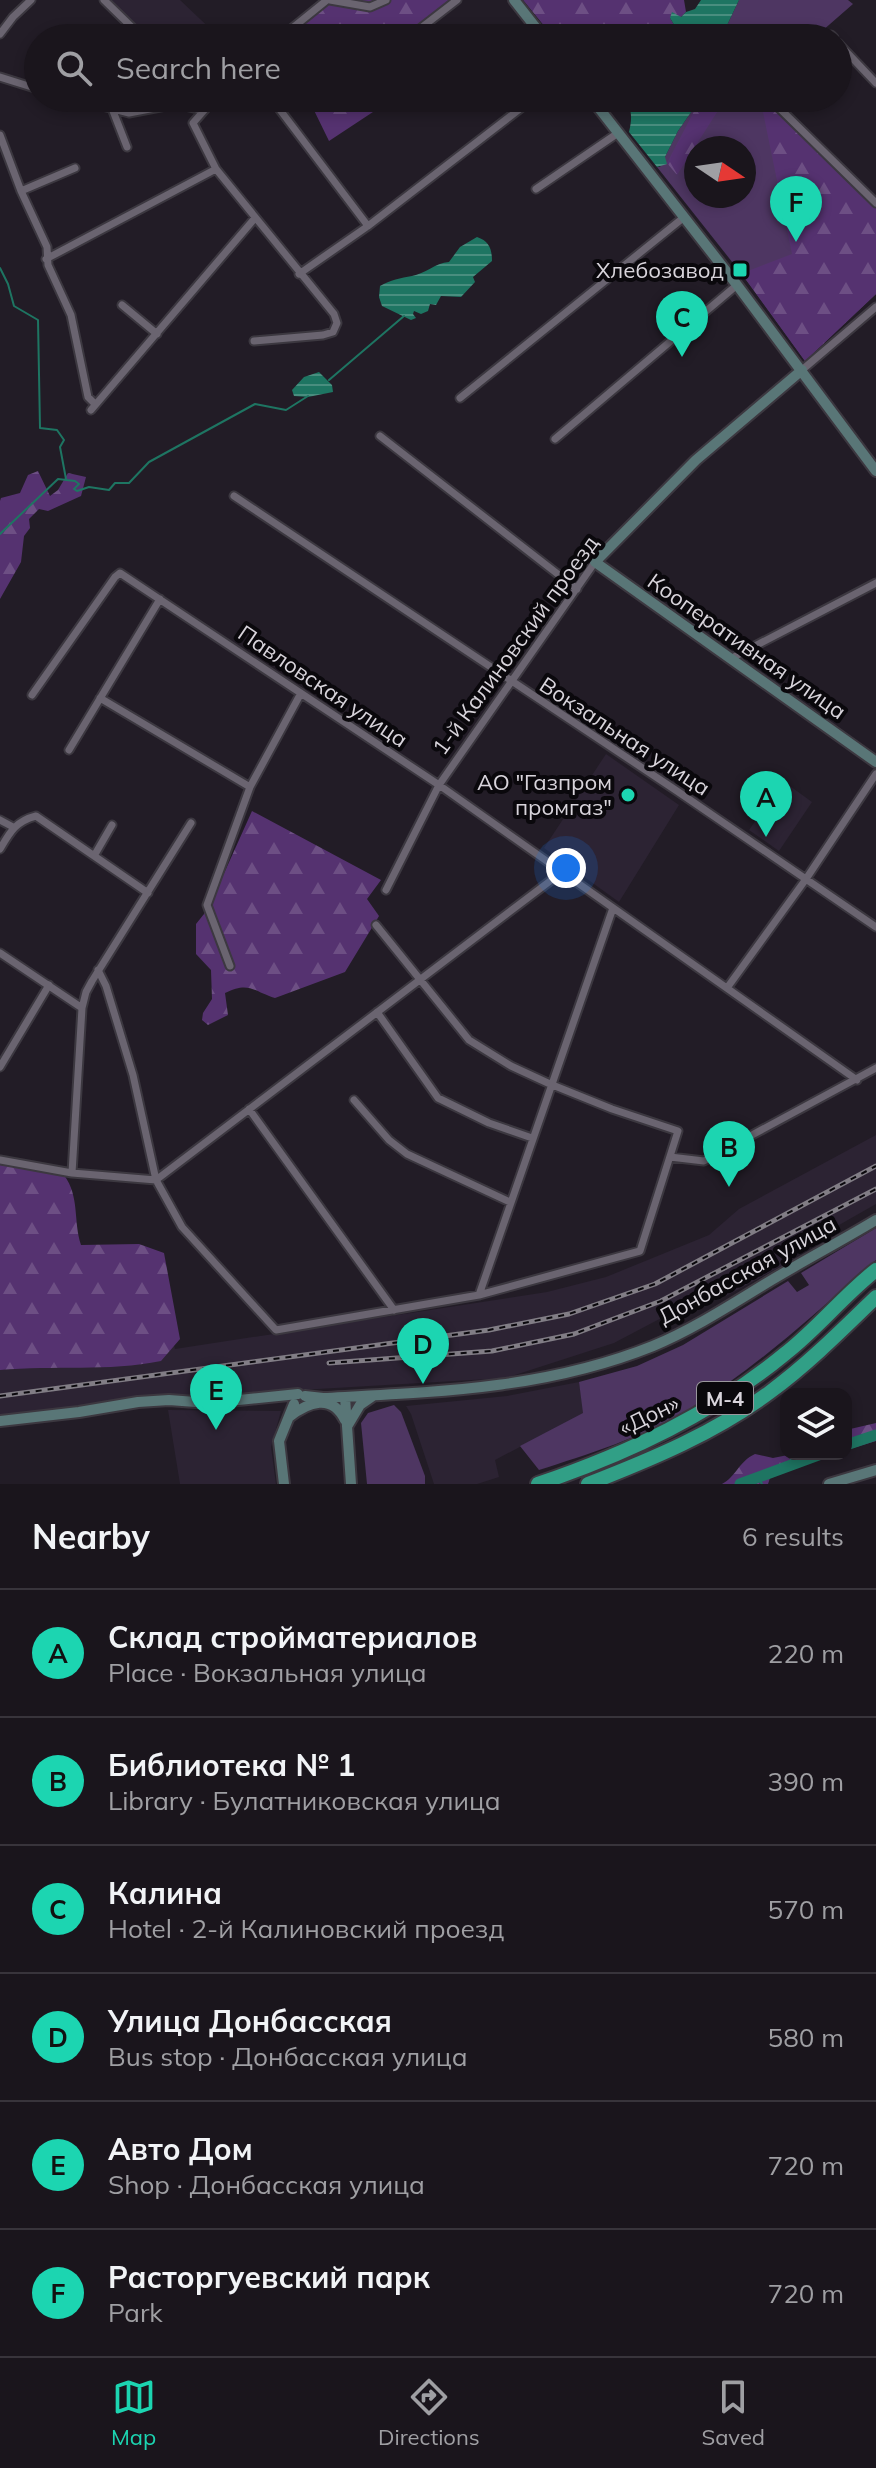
<!DOCTYPE html>
<meta charset="utf-8">
<style>
body{margin:0;font-family:Mulish,sans-serif;background:#231e25;color:#f1f3f6}
.controls{position:absolute;right:24px;bottom:24px;display:grid;overflow:hidden;border-radius:16px;box-shadow:0 4px 12px #0003}
.controls button{width:72px;height:72px;display:grid;place-items:center;padding:0;border:0;border-bottom:2px solid #38343b;background:#1a151c;color:#f1f3f6;font:40px sans-serif}
.compass{position:absolute;left:684px;top:136px;width:72px;height:72px;border-radius:50%;background:#1a151c;box-shadow:0 4px 12px #0003;rotate:103deg}
.you{position:absolute;left:566px;top:868px;width:28px;height:28px;margin:-20px;border:6px solid #fff;border-radius:50%;background:#1a73e8;box-shadow:0 0 0 12px #1a73e833}
.badge{display:grid;place-items:center;width:52px;height:52px;border-radius:50%;background:#1cd5b1;color:#111;font-size:26px;font-weight:700}
.pin{position:absolute;translate:-50% -66px;filter:drop-shadow(0 2px 4px #0008)}
.pin::after{content:'';position:absolute;top:42px;width:28px;height:24px;background:inherit;clip-path:polygon(0 0,100% 0,50% 100%)}
.list{margin:0;padding:0;list-style:none}
h2{display:flex;justify-content:space-between;align-items:center;height:104px;margin:0;padding:0 32px;font-size:34px}
h2 small{font-size:26px;font-weight:400;color:#9f9fa3}
.list li{display:grid;grid-template-columns:52px 1fr auto;gap:24px;align-items:center;box-sizing:border-box;height:128px;padding:0 32px;border-top:2px solid #38343b}
.list b{display:block;font-size:30px;white-space:nowrap}
.list p{margin:0;font-size:26px;white-space:nowrap;color:#9f9fa3}
.list em{font-size:26px;font-style:normal;color:#9f9fa3}
.icon{flex:none;width:44px;height:44px;fill:none;stroke:currentColor;stroke-width:2;stroke-linecap:round;stroke-linejoin:round}
.map{position:relative;flex:none;width:876px;height:1484px;overflow:hidden}
.search{position:absolute;background:#1a151c;box-shadow:0 4px 12px #0003;left:24px;right:24px;top:24px;height:88px;display:flex;align-items:center;gap:20px;box-sizing:border-box;padding:0 28px;border-radius:44px;color:#9f9fa3;font-size:30px}
.sheet{height:872px;background:#1a151c}
nav{display:flex;justify-content:space-around;align-items:center;box-sizing:border-box;height:112px;border-top:2px solid #38343b;background:#1a151c;font-size:22px;color:#9f9fa3}
nav a{display:grid;justify-items:center;gap:4px}
nav .on{color:#1cd5b1}
.map>svg:first-child{display:block}
</style>
<div class="map">
<svg width="876" height="1484" viewBox="0 0 876 1484">
<defs>
<pattern id="forest-firs" width="22" height="20" patternUnits="userSpaceOnUse" patternTransform="scale(2)"><rect width="22" height="20" fill="#553270"/><path d="M5 1l3.5 6h-7zM16 11l3.5 6h-7z" fill="#6d4f84"/></pattern>
<pattern id="water-rules" width="6" height="5" patternUnits="userSpaceOnUse" patternTransform="scale(2)"><rect width="6" height="5" fill="#1e7562"/><path d="M0 2.5h6" fill="none" stroke="#498e7f"/></pattern>
</defs>
<rect width="100%" height="100%" fill="#221c26"/>
<!-- built -->
<path fill="#2c2333" d="M108,0H180L220,38H149Z
M606,754L679,805L619,902L544,848Z
M783,781L812,802L779,851L749,830Z
M876,1135V1204L818,1237L787,1263L726,1296L720,1287L614,1343L506,1378L251,1393L0,1420V1370L48,1366L173,1342L175,1349L547,1292L606,1277L709,1235L739,1209Z
M579,1382L584,1413L495,1460L499,1477L477,1484H434L411,1414L406,1406L507,1396Z
M168,1410L281,1411L271,1447L276,1484H180Z"/>
<!-- green -->
<path fill="#4e3662" fill-rule="evenodd" d="M739,0H848L853,4L814,38H721Z
M701,98H767L876,208V294L805,361L744,277L657,167H660L678,131ZM696,148H744V196H696Z
M876,1228V1260C816,1313 756,1368 688,1410C646,1436 586,1455 539,1470L520,1446L583,1413L579,1382L637,1366L683,1345L788,1281L797,1292L809,1285L801,1273Z
M394,1405L401,1412L425,1476V1484H367L361,1423L368,1413Z"/>
<!-- forest -->
<path fill="url(#forest-firs)" d="M339,0H456L410,38H277L310,13Z
M523,0H684L686,12L681,17L670,18L682,38H554Z
M308,98H376L379,108L329,141Z
M701,98H726L677,175L667,163Z
M751,98H767L876,208V294L805,361L744,277L748,271L792,254L763,112Z
M38,471L50,496L58,490L68,473L86,477L81,496L48,511L39,509L29,519L30,528L24,536L21,562L0,599V501L1,498L20,493L28,475Z
M252,811L381,880L367,899L379,916L345,972L275,998C253,991 249,981 225,993L228,1015L208,1025L202,1020L203,1013L212,999L211,970L196,954V924L208,909Z
M0,1165L64,1175C80,1197 73,1221 81,1245L139,1244L164,1253L180,1339L161,1361C108,1372 53,1365 0,1370Z
M876,1423V1441L846,1450V1430Z
M755,1454L773,1458L793,1454H834L770,1478L768,1484H722C736,1477 739,1461 755,1454Z"/>
<!-- water -->
<path fill="url(#water-rules)" d="M701,0H739L721,38H682L670,18L672,12L681,17L686,12L695,9Z
M623,98H634L658,107L662,98H701L678,131L665,157L667,164L657,167L629,132C632,119 633,108 623,98Z
M477,237C489,241 492,249 492,261L473,277L475,282L461,297L441,296L436,305L430,304L428,311L421,314L414,311L413,314L416,318L411,320L382,306L379,297L380,286C390,280 401,278 412,276C425,274 435,263 449,262L460,247Z
M319,372L332,385L333,392L308,397L294,396L292,390L304,377Z"/>
<g fill="none" stroke-linecap="round" stroke-linejoin="round">
<!-- stream -->
<path stroke="#1e7562" stroke-width="2" d="M0,268L8,284L14,306L38,320L40,428L57,430L64,440L60,447L66,479
M329,380L404,316
M0,534L58,479L75,481L79,484L74,489L77,491L89,487L109,490L115,483H129L149,462L255,404L286,410L308,396
M758,1477L762,1484"/>
<!-- river -->
<path stroke="#1e7562" stroke-width="11" d="M846,1445L876,1435
M740,1484L821,1454"/>
<!-- street casing -->
<g stroke="#3c3840" stroke-width="11">
<path id="street" d="M104,0L143,38
M330,0L370,7L386,0
M0,34L13,17L31,0
M831,35L834,38
M280,38L327,0
M408,38L457,0
M838,43L876,83
M0,77L38,89
M72,98L129,113L176,104L202,110
M215,98L193,123L216,169L334,314L337,323L333,332L323,335L254,341
M271,98L368,226
M769,98L876,203
M113,111L127,147
M0,135L21,191L47,247L48,265L71,315L88,397L94,403
M536,189L618,133
M21,191L75,168
M46,259L216,169
M299,274L368,226L534,98
M122,305L157,334
M802,370L876,307
M460,398L683,218
M91,410L255,218
M380,436L577,589
M555,439L737,285
M234,496L677,791L876,927
M730,659L876,583
M32,695L115,577L120,573L439,785L857,1080
M100,698L250,787
M69,750L160,599
M0,820L13,827
M0,849C10,832 16,821 36,816L148,893
M94,856L112,825
M386,890L439,785L595,562
M0,953L82,1008L72,1173
M230,966L207,905L250,787L301,693
M98,970L106,986L133,1075L156,1180L182,1227L276,1330L479,1295L640,1251L678,1131L612,1109L550,1084L511,1066L469,1040L376,925
M727,988L806,879L876,774
M82,1008L86,992L92,981L191,823
M377,1012L438,1098L489,1123L532,1138
M0,1067L49,985
M354,1100L389,1140L407,1154L510,1202
M249,1109L394,1310
M670,1157L704,1161L876,1068
M0,1160L72,1173L156,1180L562,872
M479,1295L613,908"/>
</g>
<!-- secondary casing -->
<g stroke="#3c3840" stroke-width="14">
<path id="secondary" d="M514,0L544,38
M591,98L737,285L876,471
M802,370L696,460L595,562L876,762
M305,1396L323,1398C437,1392 546,1389 653,1346C694,1329 732,1304 770,1281C805,1260 841,1241 876,1220
M345,1397L351,1484
M289,1417C308,1402 332,1393 345,1420
M0,1421L79,1412L138,1402L169,1400L209,1403L298,1394
M348,1425L360,1405L373,1396
M284,1484L279,1441L294,1404
M829,1484L876,1470"/>
</g>
<!-- highway casing -->
<g stroke="#3c3840" stroke-width="18">
<path id="highway" d="M538,1484C629,1453 712,1414 786,1353C818,1328 844,1295 876,1270
M588,1484C652,1459 715,1433 770,1392C808,1364 842,1330 876,1297"/>
</g>
<!-- street -->
<use href="#street" stroke="#6a6470" stroke-width="7"/>
<!-- secondary -->
<use href="#secondary" stroke="#597677" stroke-width="10"/>
<!-- highway -->
<use href="#highway" stroke="#319f86" stroke-width="14"/>
<!-- rail casing -->
<g stroke="#817d85" stroke-width="5">
<path id="rail" d="M329,1363L492,1351L574,1334L661,1301L876,1189
M0,1396L489,1330L569,1314L655,1284L876,1166"/>
</g>
<!-- rail -->
<use href="#rail" stroke="#0a080c" stroke-width="2" stroke-dasharray="6" stroke-linecap="butt"/>
</g>
<!-- markers -->
<g fill="#1cd5b1" stroke="#0a080c" stroke-width="3">
<rect x="732" y="262" width="16" height="16" rx="4"/>
<circle cx="628" cy="795" r="8"/>
</g>
<g text-anchor="middle" dominant-baseline="central" stroke-width="8" stroke-linejoin="round" paint-order="stroke">
<!-- shield labels -->
<rect fill="#0a080c" stroke="#9a979d" stroke-width="2" x="697" y="1382" width="56" height="32" rx="6"/>
<g font-size="20" font-weight="bold" fill="#d8d4db">
<text x="725" y="1398">М-4</text>
</g>
<!-- poi labels -->
<g font-size="22" fill="#d8d4db" stroke="#0a080c" text-anchor="end">
<text x="724" y="270">Хлебозавод</text>
<text x="612" y="782">АО "Газпром<tspan x="612" dy="25">промгаз"</tspan></text>
</g>
<!-- street labels -->
<g font-size="22" fill="#d8d4db" stroke="#0a080c">
<text transform="translate(515 645) rotate(-54)">1-й Калиновский проезд</text>
<text transform="translate(747 646) rotate(35)">Кооперативная улица</text>
<text transform="translate(323 686) rotate(34)">Павловская улица</text>
<text transform="translate(625 736) rotate(33)">Вокзальная улица</text>
<text transform="translate(747 1270) rotate(-29)">Донбасская улица</text>
<text transform="translate(649 1415) rotate(-26)">«Дон»</text>
</g>
</g>
</svg>
<div class="controls">
<button><svg class="icon" aria-label="layers" viewBox="0 0 24 24"><path d="M12 4l9 5-9 5-9-5zM3 14l9 5 9-5"/></svg></button>
</div>
<svg class="compass" viewBox="-18 -18 36 36"><path d="M0-13l5 13h-10z" fill="#e53935"/><path d="M0 13l5-13h-10z" fill="#9f9fa3"/></svg>
<div class="you"></div>
<div class="pin badge" style="left:766px;top:837px">A</div>
<div class="pin badge" style="left:729px;top:1187px">B</div>
<div class="pin badge" style="left:682px;top:357px">C</div>
<div class="pin badge" style="left:423px;top:1384px">D</div>
<div class="pin badge" style="left:216px;top:1430px">E</div>
<div class="pin badge" style="left:796px;top:242px">F</div>
<div class="search"><svg class="icon" aria-label="search" viewBox="0 0 24 24"><circle cx="10" cy="10" r="6"/><path d="M15 15l6 6"/></svg>Search here</div>
</div>
<section class="sheet">
<h2>Nearby<small>6 results</small></h2>
<ul class="list">
<li><span class="badge">A</span><div><b>Склад стройматериалов</b><p>Place · Вокзальная улица</p></div><em>220 m</em></li>
<li><span class="badge">B</span><div><b>Библиотека № 1</b><p>Library · Булатниковская улица</p></div><em>390 m</em></li>
<li><span class="badge">C</span><div><b>Калина</b><p>Hotel · 2-й Калиновский проезд</p></div><em>570 m</em></li>
<li><span class="badge">D</span><div><b>Улица Донбасская</b><p>Bus stop · Донбасская улица</p></div><em>580 m</em></li>
<li><span class="badge">E</span><div><b>Авто Дом</b><p>Shop · Донбасская улица</p></div><em>720 m</em></li>
<li><span class="badge">F</span><div><b>Расторгуевский парк</b><p>Park</p></div><em>720 m</em></li>
</ul>
</section>
<nav>
<a class="on"><svg class="icon" aria-label="map" viewBox="0 0 24 24"><path d="M3 6l6-2 6 2 6-2v14l-6 2-6-2-6 2zM9 4v14M15 6v14"/></svg>Map</a>
<a><svg class="icon" aria-label="directions" viewBox="0 0 24 24"><path d="M12 3l9 9-9 9-9-9zM9 14v-3h6M13 9l2 2-2 2"/></svg>Directions</a>
<a><svg class="icon" aria-label="saved" viewBox="0 0 24 24"><path d="M7 4h10v16l-5-4-5 4z"/></svg>Saved</a>
</nav>
